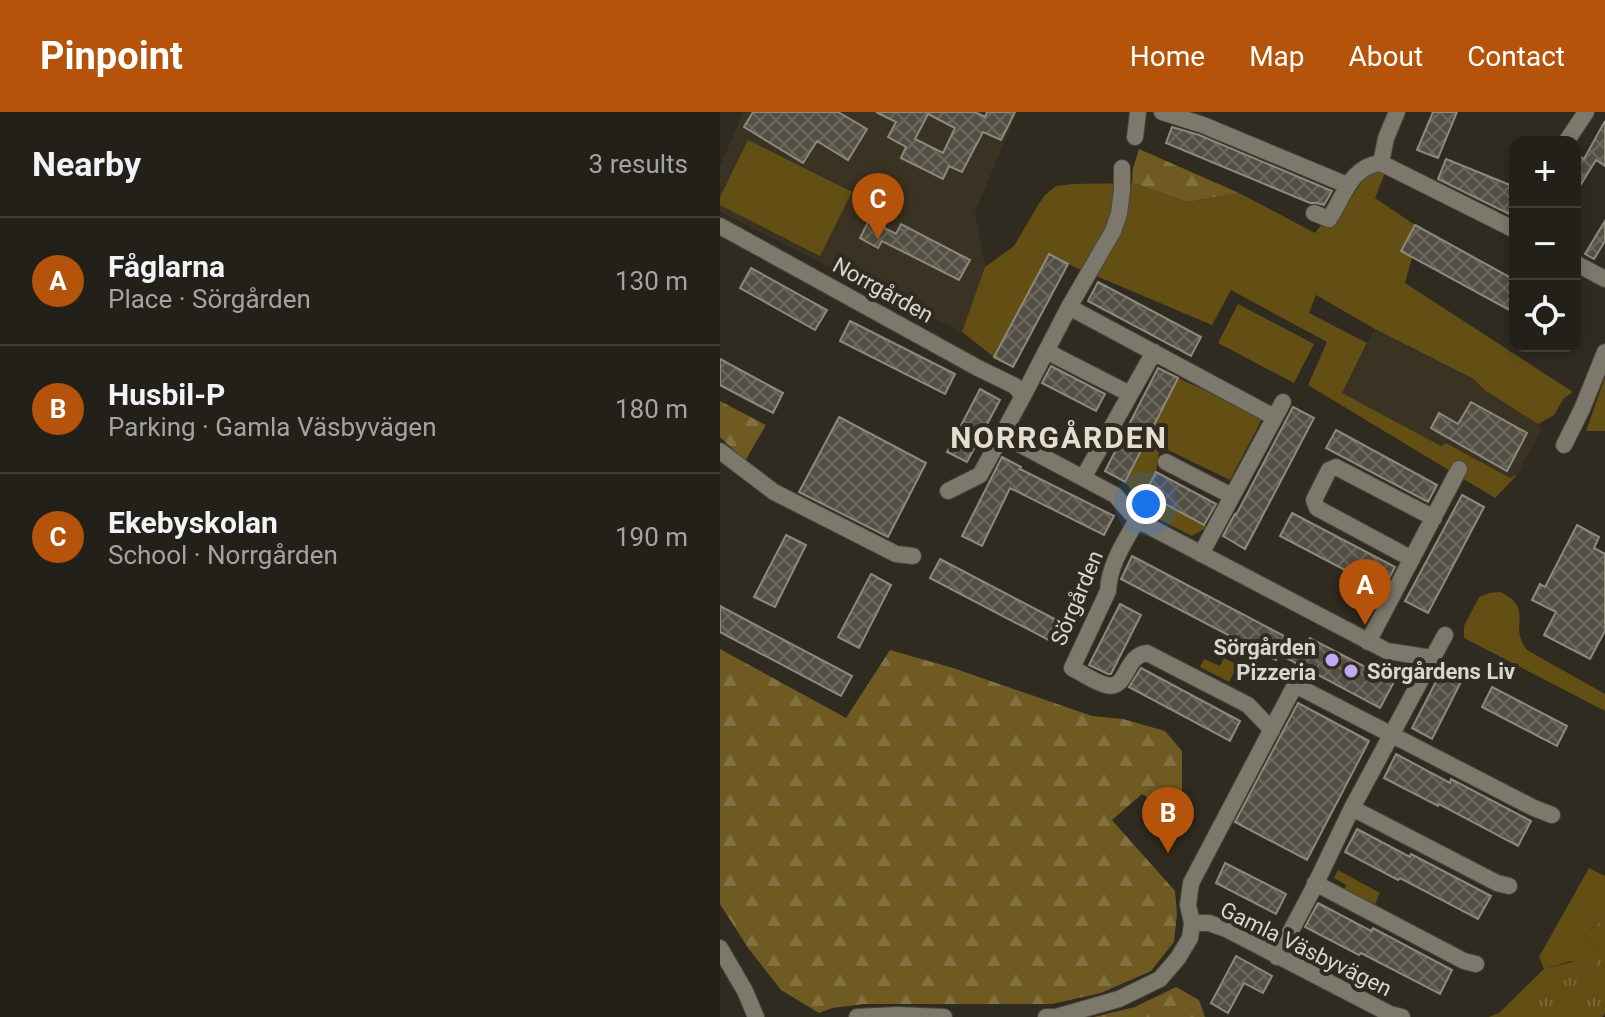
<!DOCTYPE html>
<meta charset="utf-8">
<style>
body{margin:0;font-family:Roboto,sans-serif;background:#2b2822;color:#f1f3f6}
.controls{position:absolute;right:24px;top:24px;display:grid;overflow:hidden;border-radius:16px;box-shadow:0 4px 12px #0003}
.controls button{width:72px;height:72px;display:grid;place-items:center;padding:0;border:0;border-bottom:2px solid #403e38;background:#232019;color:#f1f3f6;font:40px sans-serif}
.you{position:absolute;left:426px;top:392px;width:28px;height:28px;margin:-20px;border:6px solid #fff;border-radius:50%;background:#1a73e8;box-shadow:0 0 0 12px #1a73e833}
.badge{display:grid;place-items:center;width:52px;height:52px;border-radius:50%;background:#b45309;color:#fff;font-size:26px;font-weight:700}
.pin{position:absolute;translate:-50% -66px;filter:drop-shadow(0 2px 4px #0008)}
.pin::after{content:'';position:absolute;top:42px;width:28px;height:24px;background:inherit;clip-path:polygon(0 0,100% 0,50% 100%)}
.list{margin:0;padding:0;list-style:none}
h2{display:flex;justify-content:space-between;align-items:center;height:104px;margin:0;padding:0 32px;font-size:34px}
h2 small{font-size:26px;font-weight:400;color:#a3a3a2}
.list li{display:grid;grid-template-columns:52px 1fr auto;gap:24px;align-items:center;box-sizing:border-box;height:128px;padding:0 32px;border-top:2px solid #403e38}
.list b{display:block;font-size:30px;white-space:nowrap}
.list p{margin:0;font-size:26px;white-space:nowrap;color:#a3a3a2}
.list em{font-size:26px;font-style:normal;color:#a3a3a2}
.icon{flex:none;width:44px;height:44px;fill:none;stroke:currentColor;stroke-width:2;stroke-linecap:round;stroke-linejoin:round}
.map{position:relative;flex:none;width:885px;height:905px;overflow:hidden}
header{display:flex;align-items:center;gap:48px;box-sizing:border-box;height:112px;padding:0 40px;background:#b45309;color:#fff}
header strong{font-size:38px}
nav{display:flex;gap:44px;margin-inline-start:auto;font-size:28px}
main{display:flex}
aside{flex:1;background:#232019}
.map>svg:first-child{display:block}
</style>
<header>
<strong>Pinpoint</strong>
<nav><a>Home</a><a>Map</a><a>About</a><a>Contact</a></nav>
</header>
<main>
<aside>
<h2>Nearby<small>3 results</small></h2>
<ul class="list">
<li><span class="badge">A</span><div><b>Fåglarna</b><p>Place · Sörgården</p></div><em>130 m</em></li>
<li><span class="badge">B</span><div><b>Husbil-P</b><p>Parking · Gamla Väsbyvägen</p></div><em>180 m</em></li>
<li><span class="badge">C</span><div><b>Ekebyskolan</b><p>School · Norrgården</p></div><em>190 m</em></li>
</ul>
</aside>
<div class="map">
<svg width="885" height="905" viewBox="0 0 885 905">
<defs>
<pattern id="grass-tufts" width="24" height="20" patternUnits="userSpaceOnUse" patternTransform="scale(2)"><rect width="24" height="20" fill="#634f14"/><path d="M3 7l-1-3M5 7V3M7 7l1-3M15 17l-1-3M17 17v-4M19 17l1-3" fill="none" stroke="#796835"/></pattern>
<pattern id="forest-firs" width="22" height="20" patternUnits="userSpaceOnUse" patternTransform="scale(2)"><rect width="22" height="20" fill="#6f5a22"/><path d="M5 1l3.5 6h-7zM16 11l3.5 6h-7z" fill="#837141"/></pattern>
<pattern id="building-cross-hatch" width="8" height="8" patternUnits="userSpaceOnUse" patternTransform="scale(2)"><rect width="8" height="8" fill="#544f44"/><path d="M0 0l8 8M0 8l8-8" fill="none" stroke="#6c685e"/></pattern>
</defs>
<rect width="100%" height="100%" fill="#2f2b21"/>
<!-- built -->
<path fill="#3a3323" d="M23,0H297L255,100L265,155L242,220L0,100V55Z
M655,217L752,266L766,279L818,312L821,318L797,363L792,366H790L722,335L622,281Z"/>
<!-- grass -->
<path fill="url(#grass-tufts)" d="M885,806V901L882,905H769L779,901L824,857L879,843L863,823Z"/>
<!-- forest -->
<path fill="url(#forest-firs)" d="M419,37L519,81L468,90L412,71L413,56Z
M0,289L46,313L25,349L0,325Z
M0,537L126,606L170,538L233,556L372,604L403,607L445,619L462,639V708L422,682L392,708L455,779L457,802L454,830L431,859L381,881L332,892H144L112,896L99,901L61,878L28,836L0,792Z
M456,875L479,888L485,905H374L415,895Z"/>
<!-- green -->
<path fill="#634f14" d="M28,28L132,80L100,144L0,93V85Z
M651,57L665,61L655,86L695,113L692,145L685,171L853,280L844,286L834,303L818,312L766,279L752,266L655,217L596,183L589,201L647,231L622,281L721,334L726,331L790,366L797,363L775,386L588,273L607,230L511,178L492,213L348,152L329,142L274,245L242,220L265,155L294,134L318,93L325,83L336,74L353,72L412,71L468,90L519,81L595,121L602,112L611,114Z
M518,192L594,232L574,271L498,231Z
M885,265V319H866Z
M458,266L543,305L510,368L440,334L436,360L425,381L488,415L472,424L430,403L405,370Z
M780,480C816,497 787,512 807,538L885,582V599L744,526V514L759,485L769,481Z
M504,546L518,553L509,570L480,555L484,547L500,554Z
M869,756L885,764V806L863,823L879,843L876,856L851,849L824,857L819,845Z
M618,758L660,781L655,792L625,778L626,773L614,766Z"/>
<!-- building -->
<path fill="url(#building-cross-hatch)" stroke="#8d897d" stroke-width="2" fill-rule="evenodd" d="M33,0H118L147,17L128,48L97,29L83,51L24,15Z
M156,0H255L265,5L267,0H295L281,28L263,20L242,60L229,54L223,67L181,46L186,35L168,25L176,10ZM208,2L235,16L223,41L195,27Z
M713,0H737L718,46L697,38Z
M885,9V54L876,48L855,82V42L864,47Z
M452,15L479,23L612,79L604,93L597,91H590L446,31Z
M726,47L795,75V87L789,102L718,67Z
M149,108L176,122L181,112L250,148L239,168L162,129L158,136L140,126Z
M885,109V129L874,147L865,142Z
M695,113L795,168V201L681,139Z
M329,142L348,152L293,255L274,245Z
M31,156L107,198L95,218L20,176Z
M378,170L481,225L471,244L368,189Z
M130,209L235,262L225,282L120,229Z
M0,247L63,281L53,301L0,273Z
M331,254L385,282L376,299L322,271Z
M438,256L458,266L405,370L385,359Z
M260,277L280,288L247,350L227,340Z
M751,290L807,321L787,359L711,316L719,301L738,312Z
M573,295L594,306L525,437L503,424L515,402L516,403Z
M119,305L206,351L168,425L79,380Z
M616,318L717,373L708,390L606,336Z
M282,345L301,355L300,357L394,404L384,423L290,376L262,434L242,424Z
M436,360L496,392L484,413L425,381Z
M742,383L764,395L708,501L685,489Z
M572,401L675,455L663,478L560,424Z
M857,413L879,425L874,436L885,442V519L870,547L824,523L836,500L812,488L820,472L825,475Z
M66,423L86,433L55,495L34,485Z
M412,444L568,526L565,532L582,541L590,526L674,570L660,596L559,542L556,548L401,467Z
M220,447L350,515L340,534L210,466Z
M151,462L171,473L139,536L118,525Z
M400,492L421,503L391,562H388L369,553Z
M0,494L132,564L121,584L0,520Z
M724,554L744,564L712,627L692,616Z
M421,556L520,609L510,629L409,575Z
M772,575L847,614L837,634L762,595Z
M578,591L649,629L587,748L515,710Z
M676,642L730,671L731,667L811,709L798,734L719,692L718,694L664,666Z
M637,717L690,745L691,742L771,784L758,807L680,766L678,768L625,740Z
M505,751L566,782L556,802L496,771Z
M598,791L651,819L653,816L732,858L720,882L641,841L639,843L585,815Z
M516,844L552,864L543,881L524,871L508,901L491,891Z"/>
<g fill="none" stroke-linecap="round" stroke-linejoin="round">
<!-- minor casing -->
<g stroke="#4a463e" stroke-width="18">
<path id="minor" d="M442,0L483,13L627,73
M415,25L418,0
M846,30L866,0
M661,51L795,118
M661,51L666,26L677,0
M594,101L609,107C624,85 630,54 661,51
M0,114L258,256L295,274L303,284L282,323L395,383L417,408
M855,151L885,167
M349,195L554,305
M326,239L410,282
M303,284L349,195L393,119L399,102L402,78V56
M844,333L862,297L885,240
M0,339L54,380L176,442L193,444
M446,350L512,384
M363,366L434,240
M228,379L260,363L282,323
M481,442L563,290
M692,447L597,396L594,388L609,358L616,355L714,406
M648,530L739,357
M552,618L528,593L427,541C404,543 408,579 386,573C374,570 362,561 352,556L388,479C389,453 404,431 417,408L667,539L712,546
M632,696L777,771L789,774
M595,771L744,849L756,852
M472,811H489L506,817L670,902L682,905
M0,836L25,879L36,905
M557,845L592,779L632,696L725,523
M137,905L178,903L224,905
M326,905H336L399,887L440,867L458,846L470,826L472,811L468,793L471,771L575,573L814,696L832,703"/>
</g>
<!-- minor -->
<use href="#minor" stroke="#7d786c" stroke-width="16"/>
</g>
<!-- markers -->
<g fill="#c2a8f3" stroke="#2f2b21" stroke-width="3">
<circle cx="612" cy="548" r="8"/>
<circle cx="631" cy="559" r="8"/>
</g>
<g text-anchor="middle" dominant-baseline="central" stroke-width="8" stroke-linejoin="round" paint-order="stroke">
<!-- street labels -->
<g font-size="22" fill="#d9d6d0" stroke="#2f2b21">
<text transform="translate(163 178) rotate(29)">Norrgården</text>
<text transform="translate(357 486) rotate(-67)">Sörgården</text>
<text transform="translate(586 837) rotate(26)">Gamla Väsbyvägen</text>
</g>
<!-- poi labels -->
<g font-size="22" font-weight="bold" fill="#d9d6d0" stroke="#2f2b21" text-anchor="end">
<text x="596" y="535">Sörgården<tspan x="596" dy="25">Pizzeria</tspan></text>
<text x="647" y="559" text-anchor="start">Sörgårdens Liv</text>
</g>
<!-- district labels -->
<g font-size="30" font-weight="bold" letter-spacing="2" fill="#e3ded1" stroke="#2f2b21">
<text x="339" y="325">NORRGÅRDEN</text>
</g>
</g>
</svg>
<div class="controls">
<button>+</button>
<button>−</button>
<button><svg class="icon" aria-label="locate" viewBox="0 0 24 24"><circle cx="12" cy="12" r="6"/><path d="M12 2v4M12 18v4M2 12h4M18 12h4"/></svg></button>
</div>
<div class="you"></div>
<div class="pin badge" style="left:645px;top:513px">A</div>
<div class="pin badge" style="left:448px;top:741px">B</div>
<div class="pin badge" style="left:158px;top:127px">C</div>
</div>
</main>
